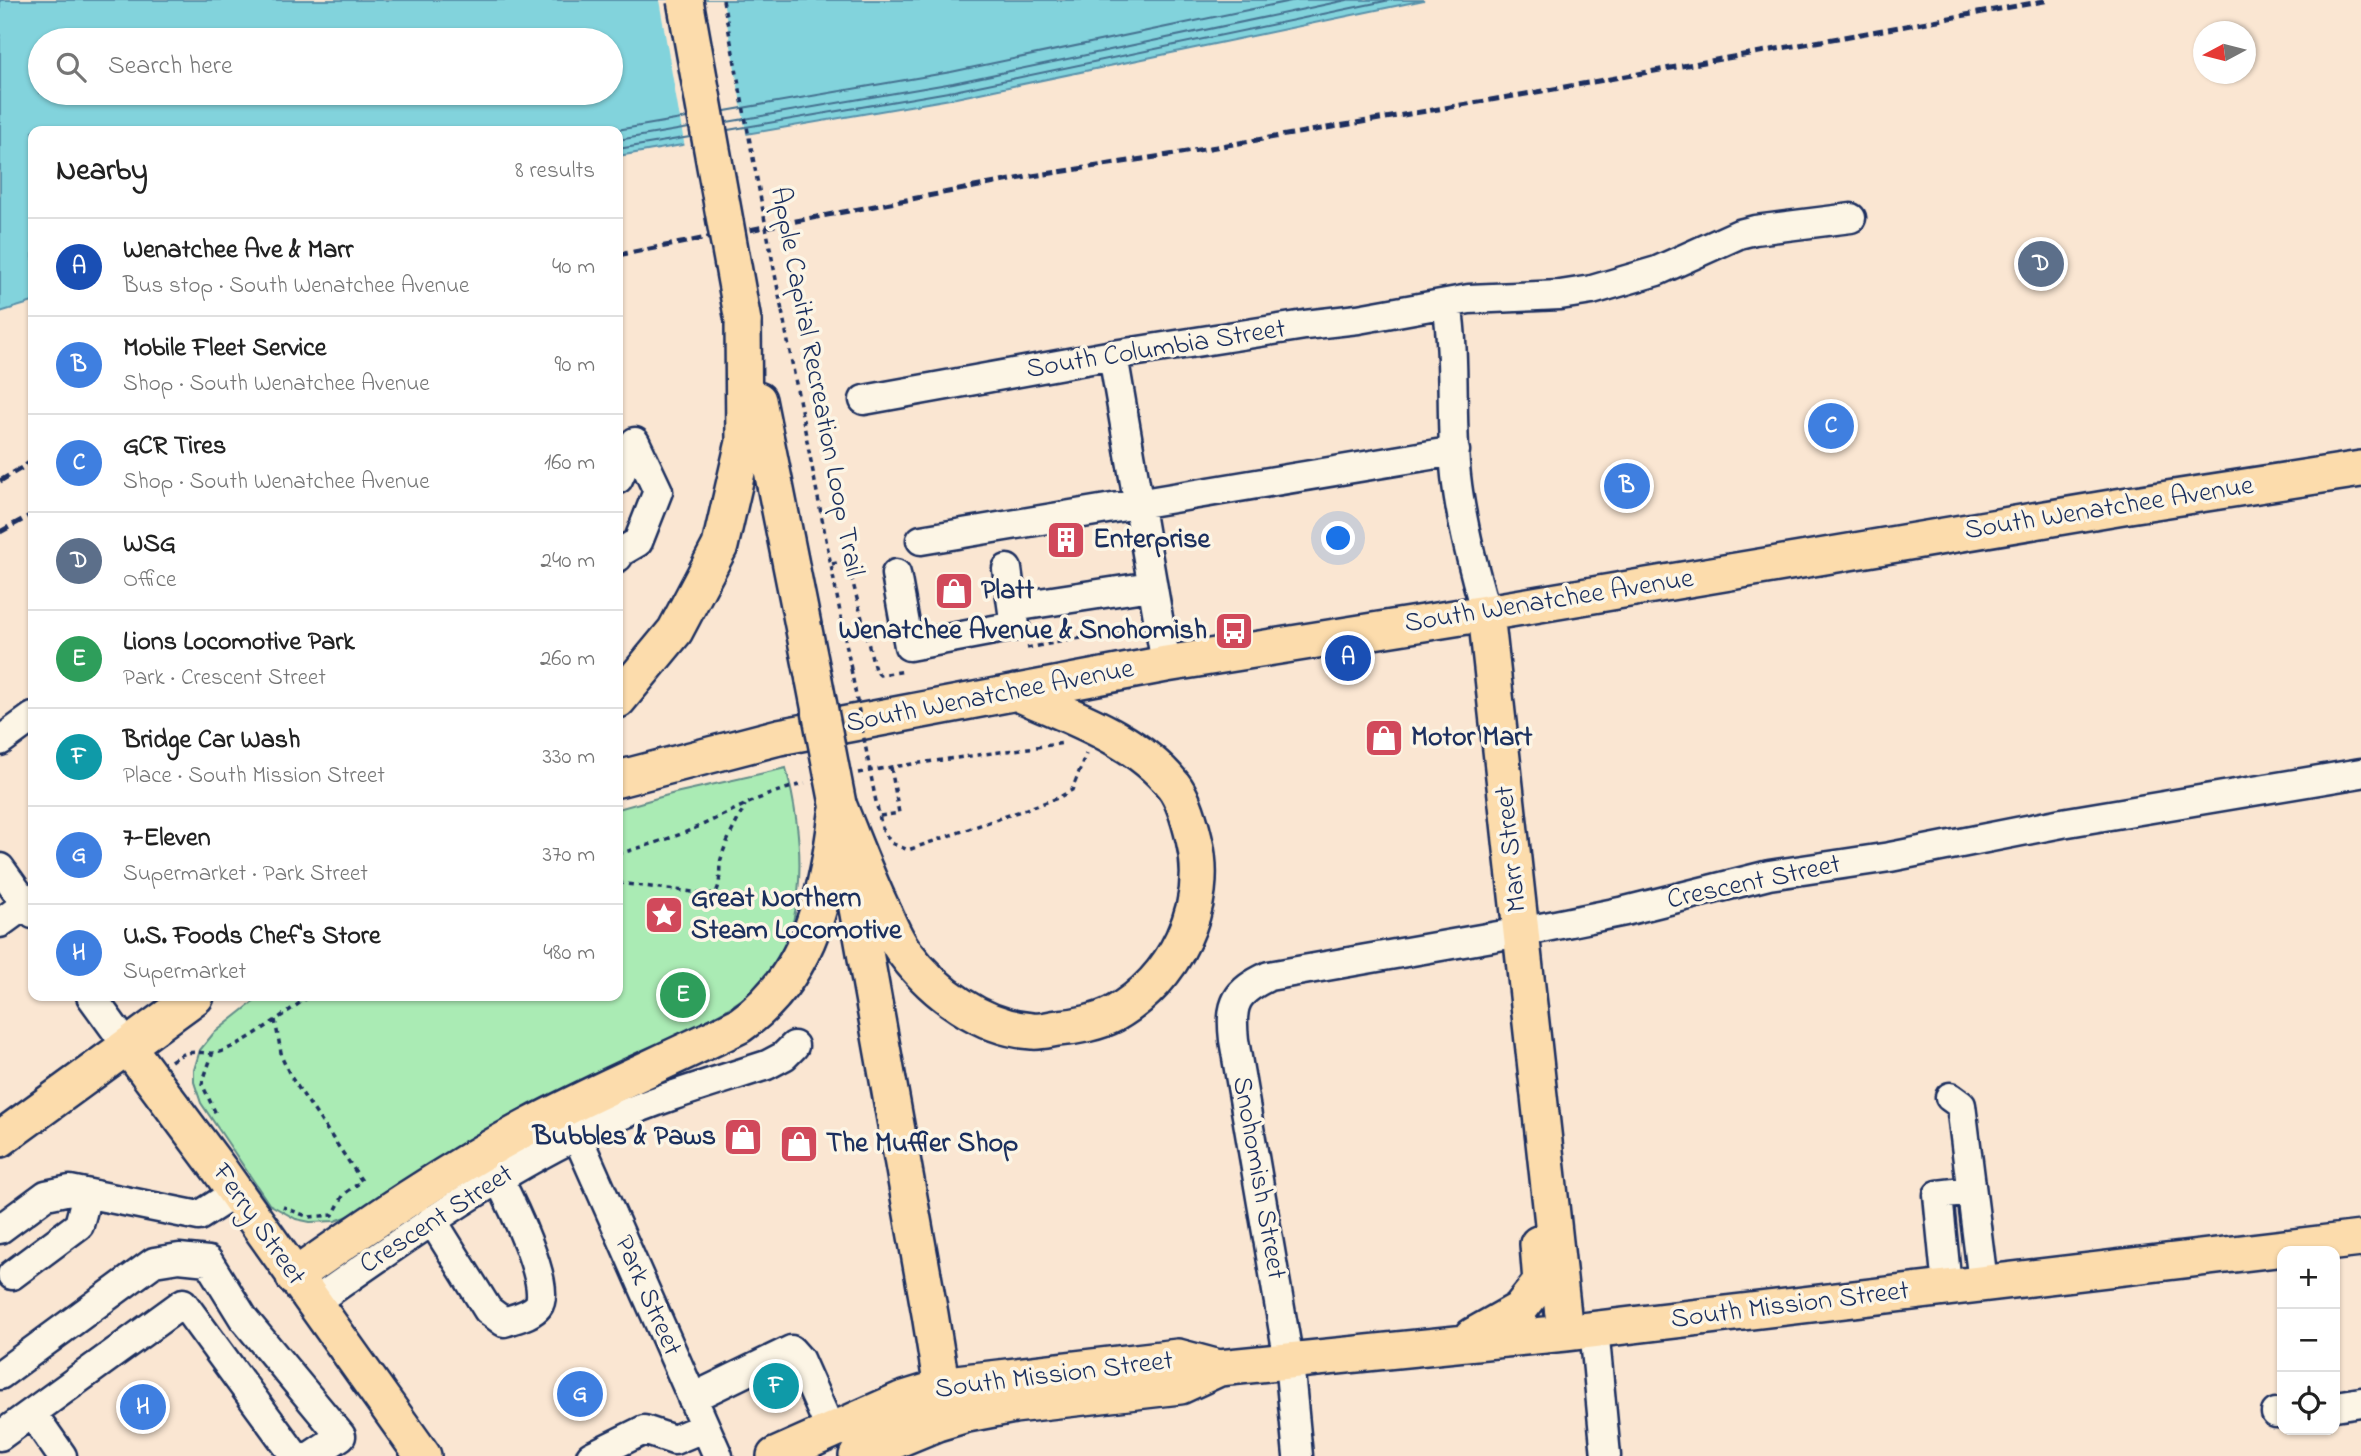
<!DOCTYPE html>
<meta charset="utf-8">
<style>
body{margin:0;font-family:"Indie Flower",sans-serif;background:#f6f6f6;color:#222}
.controls{position:absolute;right:21px;bottom:21px;display:grid;overflow:hidden;border-radius:14px;box-shadow:0 2px 5px #0004}
.controls button{width:63px;height:63px;display:grid;place-items:center;padding:0;border:0;border-bottom:2px solid #e0e0e0;background:#fff;color:#222;font:35px sans-serif}
.compass{position:absolute;left:2193px;top:21px;width:63px;height:63px;border-radius:50%;background:#fff;box-shadow:0 2px 5px #0004;rotate:263deg}
.you{position:absolute;left:1339px;top:539px;width:24px;height:24px;margin:-18px;border:5px solid #fff;border-radius:50%;background:#1a73e8;box-shadow:0 0 0 10px #1a73e833}
.badge{display:grid;place-items:center;width:46px;height:46px;border-radius:50%;background:#d1495b;color:#fff;font-size:23px;font-weight:700}
.pin{position:absolute;translate:-50% -50%;border:4px solid #fff;box-shadow:0 2px 7px #0006}
.list{margin:0;padding:0;list-style:none}
h2{display:flex;justify-content:space-between;align-items:center;height:91px;margin:0;padding:0 28px;font-size:30px}
h2 small{font-size:23px;font-weight:400;color:#767676}
.list li{display:grid;grid-template-columns:46px 1fr auto;gap:21px;align-items:center;box-sizing:border-box;height:98px;padding:0 28px;border-top:2px solid #e0e0e0}
.list b{display:block;font-size:26px;white-space:nowrap}
.list p{margin:0;font-size:23px;white-space:nowrap;color:#767676}
.list em{font-size:23px;font-style:normal;color:#767676}
.icon{flex:none;width:38px;height:38px;fill:none;stroke:currentColor;stroke-width:2;stroke-linecap:round;stroke-linejoin:round}
.map{position:relative;flex:none;width:2361px;height:1456px;overflow:hidden}
.search{position:absolute;background:#fff;box-shadow:0 2px 5px #0004;left:28px;top:28px;width:595px;height:77px;display:flex;align-items:center;gap:18px;box-sizing:border-box;padding:0 24px;border-radius:38px;color:#767676;font-size:26px}
.panel{position:absolute;background:#fff;box-shadow:0 2px 5px #0004;left:28px;top:126px;width:595px;height:875px;border-radius:14px}
.map>svg:first-child{display:block}
</style>
<div class="map">
<svg width="2361" height="1456" viewBox="0 0 2361 1456">
<rect width="100%" height="100%" fill="#fae6d2"/>
<filter id="ink" filterUnits="userSpaceOnUse"><feTurbulence type="fractalNoise" baseFrequency=".0143" numOctaves="2"/><feDisplacementMap in="SourceGraphic" scale="14" xChannelSelector="R" yChannelSelector="G"/><feConvolveMatrix kernelMatrix="1 2 1 2 8 2 1 2 1" color-interpolation-filters="sRGB"/></filter>
<g filter="url(#ink)">
<!-- green -->
<path fill="#aaebb4" stroke="#628d89" stroke-width="2" d="M786,768C802,831 809,906 776,965C755,1002 686,1031 648,1049C604,1071 559,1092 515,1115C457,1146 405,1188 346,1217L335,1221L310,1222L296,1219L269,1204L201,1103L194,1082V1070L200,1050L213,1034L261,996H618V809L675,793Z"/>
<!-- water -->
<path fill="#82d3dc" stroke="#5991aa" stroke-width="2" fill-rule="evenodd" d="M0,0H1424L956,98L618,156V131H33V302L0,312ZM40,40H611V93H40Z"/>
<!-- pier -->
<path fill="#fae6d2" d="M659,0H723L747,138L685,148Z"/>
<g fill="none" stroke-linecap="round" stroke-linejoin="round">
<!-- shore -->
<path stroke="#447190" stroke-width="2" d="M725,111L951,72L1296,0
M727,122L953,83L1347,0
M728,130L954,91L1390,0
M611,131L687,118
M618,140L689,128
M618,149L690,137"/>
<!-- minor casing -->
<g stroke="#1b2f5e" stroke-width="33">
<path id="minor" d="M1447,303C1456,360 1450,418 1456,476C1461,522 1473,568 1486,613
M1113,355L1166,664
M864,400L1113,355L1305,325L1358,319L1469,299L1560,295L1592,290L1657,271L1739,234L1755,230L1851,218
M618,479L635,442L658,491L638,542L619,553L618,557
M921,540L1455,451
M896,574L909,646L1015,626L1007,569
M1013,607L1151,586
M0,741L33,717
M0,868L33,914
M0,923L33,899
M91,996L128,1047
M1950,1097L1961,1105L1983,1282
M577,1136L718,1456
M432,1220L488,1310L504,1322C515,1318 531,1315 538,1306C553,1287 509,1199 498,1178
M0,1229L46,1195L70,1190L199,1216L235,1193
M12,1275L79,1225L87,1194
M1947,1287L1938,1195L1971,1191
M313,1303C409,1236 504,1167 612,1119C662,1097 715,1082 767,1065L784,1056L794,1046
M1594,1328L1606,1456
M0,1375L154,1262L179,1258L208,1261L244,1319L341,1436L311,1456
M692,1398L791,1350L799,1359L831,1431
M2335,1406L2361,1402
M32,1413L62,1456
M2276,1413H2282
M0,1436L183,1303L295,1456
M591,1456L644,1430L674,1440L705,1427
M1298,1456L1289,1361L1234,1040C1230,1003 1235,992 1269,976L1521,932L1625,911L1769,875L1890,857L2062,823L2361,773"/>
</g>
<!-- major casing -->
<g stroke="#1b2f5e" stroke-width="40">
<path id="major" d="M758,400L814,680
M1486,613L1565,1333
M618,700L675,631L720,546L744,442L743,321
M618,779L779,737L1166,664L1486,613L2129,505L2361,469
M838,804C852,838 865,873 881,907C888,922 895,940 905,953C934,992 982,1028 1032,1031C1040,1032 1050,1029 1058,1028C1076,1027 1099,1022 1114,1014C1174,980 1211,907 1194,839C1190,822 1184,799 1173,785C1135,737 1070,717 1016,692
M850,869L930,1314L947,1420
M128,1047L219,1169L423,1456
M0,1139L196,996
M294,1277C370,1223 446,1171 528,1127C597,1090 670,1060 740,1025C813,974 827,890 838,807
M1473,1336L1519,1310L1541,1282L1538,1244
M775,1456L901,1400L956,1383L1178,1357L1219,1368
M857,1456L937,1423L967,1414L1014,1405L1180,1386L1219,1368L1565,1333L2361,1239"/>
</g>
<!-- path -->
<path stroke="#1b2f5e" stroke-width="3.5" stroke-dasharray="5 5" stroke-linecap="butt" d="M782,311L851,669
M832,564L845,561L851,575L875,670L880,675L906,671
M1027,648L1108,633L1136,631
M858,773L891,767L1065,743
M875,797L882,828L891,843L908,850L1058,798L1072,790L1086,754
M880,816L899,813L891,767
M618,854C645,846 674,838 700,826C735,810 768,791 805,784
M618,883L710,894L716,892C722,883 718,870 721,859C726,840 737,823 745,805
M275,1020L282,1058L291,1077L362,1181L344,1194L333,1215L309,1217L283,1207
M213,1052L202,1084L217,1116
M171,1061C194,1044 204,1058 223,1051C254,1038 283,1014 310,996"/>
<!-- minor -->
<use href="#minor" stroke="#fcf5e5" stroke-width="28"/>
<!-- major -->
<use href="#major" stroke="#fcdcac" stroke-width="35"/>
<!-- rail -->
<path stroke="#1b2f5e" stroke-width="5" stroke-dasharray="10 5" stroke-linecap="butt" d="M618,255L1032,176L1169,155L1526,94L2050,0
M0,481L33,461
M0,532L33,514"/>
<!-- major-bridge casing -->
<g stroke="#1b2f5e" stroke-width="40" stroke-linecap="butt">
<path id="major-bridge" d="M685,0L743,321
M814,680L838,804"/>
</g>
<!-- path-bridge -->
<path stroke="#1b2f5e" stroke-width="3.5" stroke-dasharray="5 5" stroke-linecap="butt" d="M723,0L782,311
M851,669L875,797"/>
<!-- major-bridge -->
<use href="#major-bridge" stroke="#fcdcac" stroke-width="35"/>
</g>
</g>
<!-- icons -->
<defs>
<g id="building-square" transform="scale(2.0125)"><rect x="-9" y="-9" width="18" height="18" rx="4" fill="#d1495b" stroke="#fcf5e5"/><path d="M-4-6H4V6H1V3H-1V6H-4ZM-2.5-4.3h1.7v1.8h-1.7ZM.8-4.3h1.7v1.8H.8ZM-2.5-1h1.7V.8h-1.7ZM.8-1h1.7V.8H.8Z" fill="#fff"/></g>
<g id="shop-square" transform="scale(2.0125)"><rect x="-9" y="-9" width="18" height="18" rx="4" fill="#d1495b" stroke="#fcf5e5"/><path d="M-5-2.5h2.3a2.7 3.5 0 0 1 5.4 0H5L5.5 6h-11ZM-1.5-2.5h3a1.5 2.3 0 0 0-3 0Z" fill="#fff"/></g>
<g id="bus-square" transform="scale(2.0125)"><rect x="-9" y="-9" width="18" height="18" rx="4" fill="#d1495b" stroke="#fcf5e5"/><path d="M-5-6H5V4H4V6H2V4H-2V6H-4V4H-5ZM-3.5-4V0h7V-4ZM-3.5 1.2v1.5H-2V1.2ZM2 1.2v1.5H3.5V1.2Z" fill="#fff"/></g>
<g id="sight-square" transform="scale(2.0125)"><rect x="-9" y="-9" width="18" height="18" rx="4" fill="#d1495b" stroke="#fcf5e5"/><path d="M0-6L1.8-2.2L6-1.7L2.9 1.2L3.7 5.4L0 3.3L-3.7 5.4L-2.9 1.2L-6-1.7L-1.8-2.2Z" fill="#fff"/></g>
</defs>
<g fill-rule="evenodd">
<use href="#building-square" x="1066" y="540"/>
<use href="#shop-square" x="954" y="591"/>
<use href="#bus-square" x="1234" y="631"/>
<use href="#shop-square" x="1384" y="738"/>
<use href="#sight-square" x="664" y="915"/>
<use href="#shop-square" x="743" y="1137"/>
<use href="#shop-square" x="799" y="1144"/>
</g>
<g text-anchor="middle" dominant-baseline="central" stroke-width="7" stroke-linejoin="round" paint-order="stroke">
<!-- street labels -->
<g font-size="28" fill="#1b2f5e" stroke="#fcf5e5">
<text transform="translate(1156 350) rotate(-9)">South Columbia Street</text>
<text transform="translate(816 382) rotate(79)">Apple Capital Recreation Loop Trail</text>
<text transform="translate(2109 509) rotate(-9)">South Wenatchee Avenue</text>
<text transform="translate(1549 602) rotate(-9)">South Wenatchee Avenue</text>
<text transform="translate(990 697) rotate(-11)">South Wenatchee Avenue</text>
<text transform="translate(1512 849) rotate(-96)">Marr Street</text>
<text transform="translate(1754 883) rotate(-12)">Crescent Street</text>
<text transform="translate(1258 1178) rotate(80)">Snohomish Street</text>
<text transform="translate(437 1220) rotate(-33)">Crescent Street</text>
<text transform="translate(258 1225) rotate(55)">Ferry Street</text>
<text transform="translate(647 1296) rotate(66)">Park Street</text>
<text transform="translate(1790 1306) rotate(-7)">South Mission Street</text>
<text transform="translate(1054 1376) rotate(-7)">South Mission Street</text>
</g>
<!-- poi labels -->
<g font-size="28" font-weight="bold" fill="#1b2f5e" stroke="#fcf5e5" text-anchor="start">
<text x="1093" y="540">Enterprise</text>
<text x="981" y="591">Platt</text>
<text x="1207" y="631" text-anchor="end">Wenatchee Avenue &amp; Snohomish</text>
<text x="1411" y="738">Motor Mart</text>
<text x="691" y="899">Great Northern<tspan x="691" dy="32">Steam Locomotive</tspan></text>
<text x="716" y="1137" text-anchor="end">Bubbles &amp; Paws</text>
<text x="826" y="1144">The Muffler Shop</text>
</g>
</g>
</svg>
<div class="controls">
<button>+</button>
<button>−</button>
<button><svg class="icon" aria-label="locate" viewBox="0 0 24 24"><circle cx="12" cy="12" r="6"/><path d="M12 2v4M12 18v4M2 12h4M18 12h4"/></svg></button>
</div>
<svg class="compass" viewBox="-18 -18 36 36"><path d="M0-13l5 13h-10z" fill="#e53935"/><path d="M0 13l5-13h-10z" fill="#767676"/></svg>
<div class="you"></div>
<div class="pin badge" style="left:1348px;top:658px;background:#1a4fb4">A</div>
<div class="pin badge" style="left:1627px;top:486px;background:#3f7fe0">B</div>
<div class="pin badge" style="left:1831px;top:426px;background:#3f7fe0">C</div>
<div class="pin badge" style="left:2041px;top:264px;background:#5c6f8a">D</div>
<div class="pin badge" style="left:683px;top:995px;background:#2e9e5b">E</div>
<div class="pin badge" style="left:776px;top:1386px;background:#0f9aa8">F</div>
<div class="pin badge" style="left:580px;top:1394px;background:#3f7fe0">G</div>
<div class="pin badge" style="left:143px;top:1407px;background:#3f7fe0">H</div>
<div class="search"><svg class="icon" aria-label="search" viewBox="0 0 24 24"><circle cx="10" cy="10" r="6"/><path d="M15 15l6 6"/></svg>Search here</div>
<section class="panel">
<h2>Nearby<small>8 results</small></h2>
<ul class="list">
<li><span class="badge" style="background:#1a4fb4">A</span><div><b>Wenatchee Ave &amp; Marr</b><p>Bus stop · South Wenatchee Avenue</p></div><em>40 m</em></li>
<li><span class="badge" style="background:#3f7fe0">B</span><div><b>Mobile Fleet Service</b><p>Shop · South Wenatchee Avenue</p></div><em>90 m</em></li>
<li><span class="badge" style="background:#3f7fe0">C</span><div><b>GCR Tires</b><p>Shop · South Wenatchee Avenue</p></div><em>160 m</em></li>
<li><span class="badge" style="background:#5c6f8a">D</span><div><b>WSG</b><p>Office</p></div><em>240 m</em></li>
<li><span class="badge" style="background:#2e9e5b">E</span><div><b>Lions Locomotive Park</b><p>Park · Crescent Street</p></div><em>260 m</em></li>
<li><span class="badge" style="background:#0f9aa8">F</span><div><b>Bridge Car Wash</b><p>Place · South Mission Street</p></div><em>330 m</em></li>
<li><span class="badge" style="background:#3f7fe0">G</span><div><b>7-Eleven</b><p>Supermarket · Park Street</p></div><em>370 m</em></li>
<li><span class="badge" style="background:#3f7fe0">H</span><div><b>U.S. Foods Chef's Store</b><p>Supermarket</p></div><em>480 m</em></li>
</ul>
</section>
</div>
